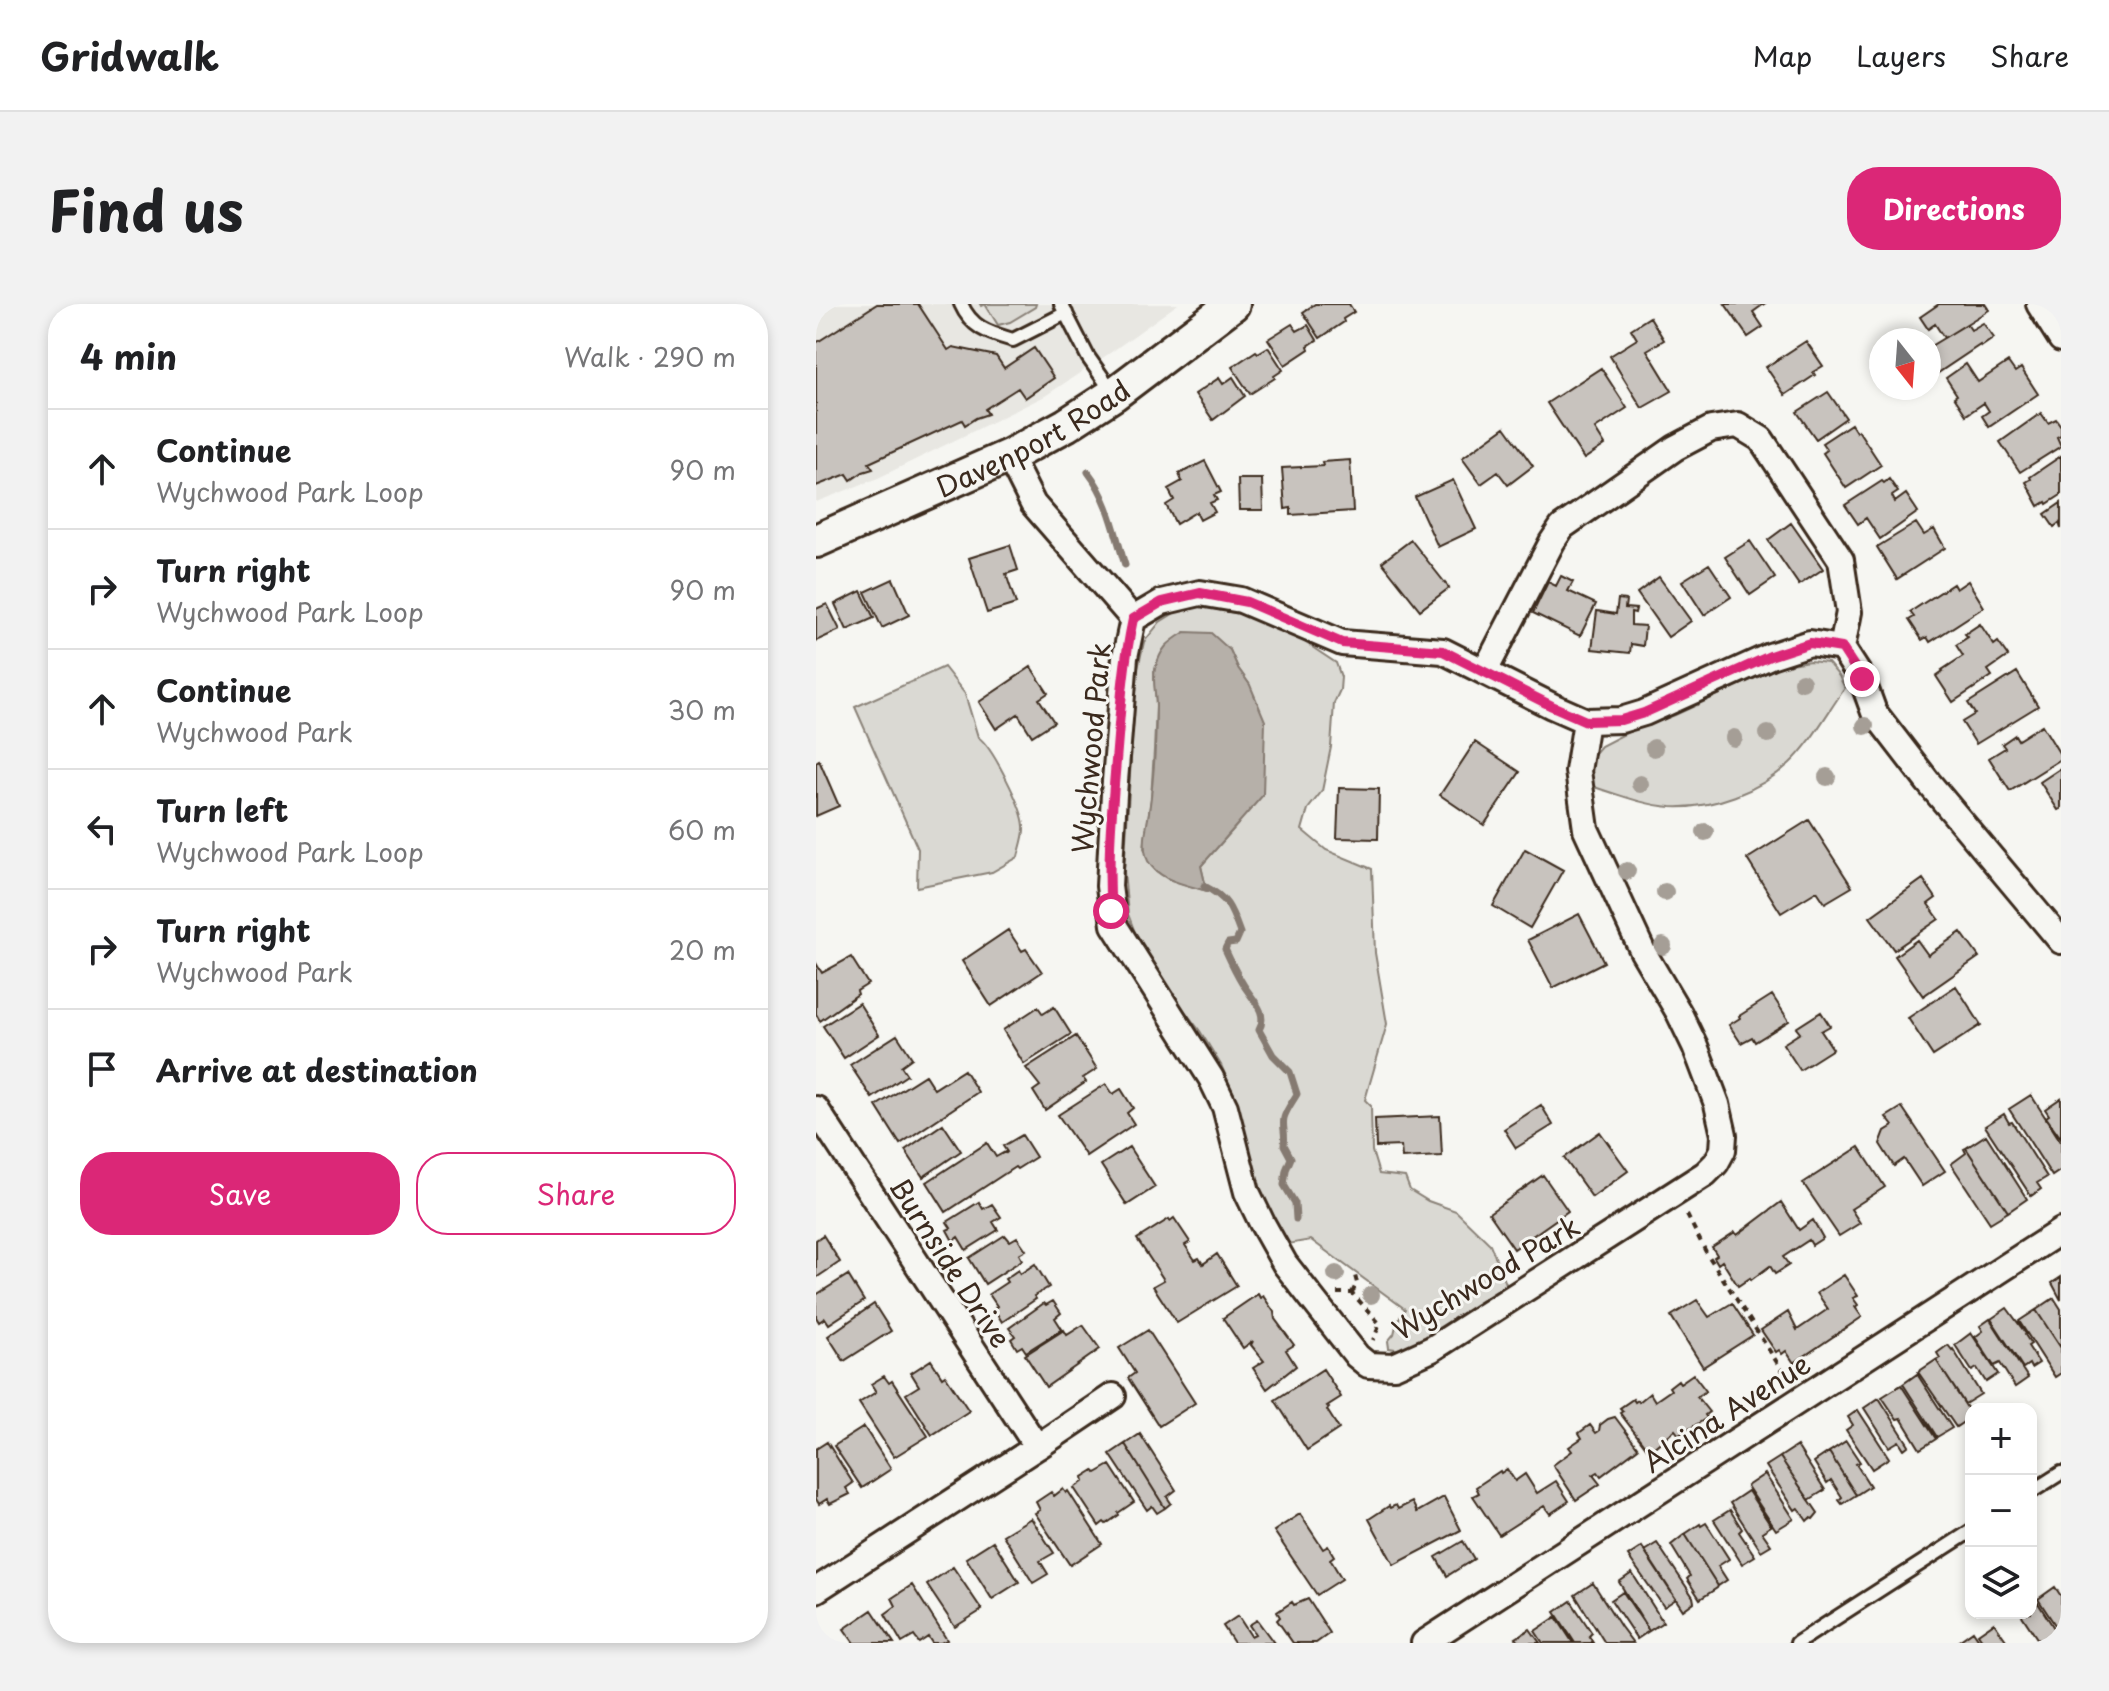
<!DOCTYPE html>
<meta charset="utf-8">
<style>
body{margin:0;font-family:"Playpen Sans",sans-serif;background:#f2f2f2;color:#202124}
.controls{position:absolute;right:24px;bottom:24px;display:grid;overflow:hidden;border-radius:16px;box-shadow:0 4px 12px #0003}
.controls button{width:72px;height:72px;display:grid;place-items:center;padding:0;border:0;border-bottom:2px solid #e0e0e0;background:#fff;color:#202124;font:40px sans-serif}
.compass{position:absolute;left:1053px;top:24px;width:72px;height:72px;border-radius:50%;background:#fff;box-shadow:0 4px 12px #0003;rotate:163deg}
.stop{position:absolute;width:24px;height:24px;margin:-18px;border:6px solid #db2777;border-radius:50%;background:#fff}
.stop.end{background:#db2777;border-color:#fff;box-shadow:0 2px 8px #0008}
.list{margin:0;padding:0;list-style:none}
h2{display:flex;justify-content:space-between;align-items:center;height:104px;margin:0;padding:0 32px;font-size:34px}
h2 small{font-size:26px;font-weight:400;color:#757577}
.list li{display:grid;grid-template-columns:52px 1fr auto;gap:24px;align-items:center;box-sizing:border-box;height:120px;padding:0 32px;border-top:2px solid #e0e0e0}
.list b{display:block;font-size:30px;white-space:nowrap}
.list p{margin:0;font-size:26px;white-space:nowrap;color:#757577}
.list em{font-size:26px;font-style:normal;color:#757577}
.actions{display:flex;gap:16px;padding:24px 32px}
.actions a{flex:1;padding:18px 0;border:2px solid #db2777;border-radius:32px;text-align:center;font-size:28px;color:#db2777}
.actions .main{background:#db2777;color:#fff}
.icon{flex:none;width:44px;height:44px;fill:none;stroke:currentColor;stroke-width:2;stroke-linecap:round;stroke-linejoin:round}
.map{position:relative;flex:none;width:1245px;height:1339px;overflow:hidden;border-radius:32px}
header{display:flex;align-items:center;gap:48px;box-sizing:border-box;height:112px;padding:0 40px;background:#fff;border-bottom:2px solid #e0e0e0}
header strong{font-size:38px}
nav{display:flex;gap:44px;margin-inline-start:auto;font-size:28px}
.intro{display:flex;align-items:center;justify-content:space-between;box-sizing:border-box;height:192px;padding:0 48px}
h1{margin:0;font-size:56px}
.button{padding:20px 36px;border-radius:32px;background:#db2777;color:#fff;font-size:28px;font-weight:700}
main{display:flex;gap:48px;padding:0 48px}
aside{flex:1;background:#fff;border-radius:32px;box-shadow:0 4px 12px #0003}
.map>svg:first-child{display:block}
</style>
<header>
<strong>Gridwalk</strong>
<nav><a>Map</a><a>Layers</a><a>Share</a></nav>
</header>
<div class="intro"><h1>Find us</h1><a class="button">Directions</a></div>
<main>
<aside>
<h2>4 min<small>Walk · 290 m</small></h2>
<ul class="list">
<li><svg class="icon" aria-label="ahead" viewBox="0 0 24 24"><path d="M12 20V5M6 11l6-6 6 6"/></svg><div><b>Continue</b><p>Wychwood Park Loop</p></div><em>90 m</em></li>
<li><svg class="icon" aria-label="right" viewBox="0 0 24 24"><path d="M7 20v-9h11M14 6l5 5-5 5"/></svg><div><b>Turn right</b><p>Wychwood Park Loop</p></div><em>90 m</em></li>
<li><svg class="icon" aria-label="ahead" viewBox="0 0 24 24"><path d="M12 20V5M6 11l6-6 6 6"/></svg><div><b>Continue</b><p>Wychwood Park</p></div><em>30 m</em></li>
<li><svg class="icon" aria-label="left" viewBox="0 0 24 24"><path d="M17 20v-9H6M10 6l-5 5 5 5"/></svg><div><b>Turn left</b><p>Wychwood Park Loop</p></div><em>60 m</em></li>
<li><svg class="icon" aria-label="right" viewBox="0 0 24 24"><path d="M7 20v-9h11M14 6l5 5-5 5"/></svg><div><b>Turn right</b><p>Wychwood Park</p></div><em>20 m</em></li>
<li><svg class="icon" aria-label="arrive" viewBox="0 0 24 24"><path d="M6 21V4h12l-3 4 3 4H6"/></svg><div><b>Arrive at destination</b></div></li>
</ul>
<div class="actions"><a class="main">Save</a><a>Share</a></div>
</aside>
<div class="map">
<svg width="1245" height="1339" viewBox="0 0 1245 1339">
<rect width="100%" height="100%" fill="#f6f6f2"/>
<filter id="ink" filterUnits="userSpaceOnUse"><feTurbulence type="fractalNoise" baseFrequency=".0125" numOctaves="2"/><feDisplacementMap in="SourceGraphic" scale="16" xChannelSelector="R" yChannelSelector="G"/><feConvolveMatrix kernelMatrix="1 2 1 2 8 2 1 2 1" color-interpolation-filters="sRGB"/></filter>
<g filter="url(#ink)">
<!-- built -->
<path fill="#e8e7e2" d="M0,0H362L294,49L229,92L62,174L0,198Z"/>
<!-- green -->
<path fill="#dad9d3" stroke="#8a8278" stroke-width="2" fill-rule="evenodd" d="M164,0H220L219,3L194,18L182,21L169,0L165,2Z
M381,302L430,311L454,321L487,337L520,359L525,373L524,386L518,399L515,443L506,487L492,505L486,526L510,546L556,565L559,649L571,720L549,796L555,802L556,847L563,870L589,873L594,886L612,897L640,907L674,940L693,987L611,1035L586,1046L573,1044L572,1037L578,1030L581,1018L589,1005L495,936L472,940L456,916L440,874L420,795L405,761L384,727L343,673L320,631L312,610L308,568L320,373L328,338L344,318L360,308ZM414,346L422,364L434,381L422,520L385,562L389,579L394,584L391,587L352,575L339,566L328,544L335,495L338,446L340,402L338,368Z
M994,357L1012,359L1023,372L1029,384C1011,409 996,438 974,459C944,487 896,505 855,503C827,501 798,489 772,481V457L785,442L816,426L859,411L967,361Z
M128,363L149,390L162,433C176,442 207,504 208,522C209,531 204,544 202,553L176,568L101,583L102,545L39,403Z"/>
<!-- water -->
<path fill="#b6b0a9" stroke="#857a71" stroke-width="2" d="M369,328L395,329L414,346L422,364L434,381L449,417L447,491L385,562L389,579L396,586L391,587C371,581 343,577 332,557C325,542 331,523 333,508C338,473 340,437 340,402C340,390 336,376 339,365C345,344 351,339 369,328Z"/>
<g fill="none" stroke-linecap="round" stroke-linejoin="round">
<!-- stream -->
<path stroke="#857a71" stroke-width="7" d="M272,168C293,195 299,229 309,261
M388,582C412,594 415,604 424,629L420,638L412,639L409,645C414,656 420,669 427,680C435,694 453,708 443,726L457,751L474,768L481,790C477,797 470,806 468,814C466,823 470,829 468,841L475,854L470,866L468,881L479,899L480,915"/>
</g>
<!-- building -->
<path fill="#c8c3be" stroke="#3b2a1e" stroke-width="2" d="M61,0H102L132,46L137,43L180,52L188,64L218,44L238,74L209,94L202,84L169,105L172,110L160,114L149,121L146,116L53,159L57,165L47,168L35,176L31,170L0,182V39Z
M499,0H533L538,8L527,15L528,18L504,34L487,8Z
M909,0H948L937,8L947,23L932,33Z
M1123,0H1169L1173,6L1128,34L1119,20L1112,25L1104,13Z
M834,13L848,36L831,46L856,87L826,104L794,52L821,35L815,25Z
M1167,19L1178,34L1165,43L1164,41L1119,71L1113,62V43L1151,20L1155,26Z
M476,20L481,27L492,21L501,36L492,42L493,45L469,61L452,35Z
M990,37L1007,62L997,68L999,71L969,91L950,63Z
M452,43L467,66L458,72L459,74L434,90L416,63L440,47L442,49Z
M1192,58L1199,68L1205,64L1222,90L1173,123L1166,112L1173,107L1168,99L1150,111L1138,93L1141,91L1130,74L1150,60L1162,78Z
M785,64L811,104L779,125L789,141L768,155L731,99Z
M417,73L429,92L397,116L379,90L403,74L407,80Z
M1012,88L1030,114L1000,135L981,108Z
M1225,109L1232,119L1240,115L1245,122V131L1241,133L1245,142L1204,168L1184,138Z
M1035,120L1040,128L1042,126L1065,161L1030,184L1007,149L1011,146L1006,139Z
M689,123L717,162L692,181L682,168L665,180L646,154Z
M1245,152V191L1231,200L1230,198L1223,202L1210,178L1215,175L1214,173Z
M534,156L537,207L475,211V204L469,205L466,164L507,162L506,158Z
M389,157L405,188L398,191L401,196L394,199L399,208L384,216L380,208L360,220L350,201L358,196L352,185L366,177L363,170Z
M422,175H446L447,206H423Z
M1073,175L1082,188L1076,192L1079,198L1090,190L1102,208L1064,235L1050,214L1042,220L1029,201L1066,177L1068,179Z
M637,176L660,225L622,243L599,193Z
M1245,199V225L1243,219L1238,223L1229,210Z
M975,219L1007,265L983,281L952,236Z
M1100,219L1108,231L1118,225L1129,244L1081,275L1061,243Z
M595,236L633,284L604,306L566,258Z
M934,237L959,274L934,291L909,253Z
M194,241L202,266L190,270L200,300L171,309L153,254Z
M893,260L915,293L888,311L866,277Z
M745,272L757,278L752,287L780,300L764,332L717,309L732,278L740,282Z
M843,273L875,317L852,333L821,289Z
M77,275L93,311L66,324L49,288Z
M1152,277L1168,303L1114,338L1111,333L1106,336L1093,316L1098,313L1094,308L1137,280L1140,285Z
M45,287L58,314L31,326L19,300Z
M802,295L810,296L809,304L820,305L819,309L815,308V321L829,322L827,342L815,340L814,349L776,345L781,307L800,310Z
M11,300L24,326L0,337V305Z
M1164,320L1178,341L1182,338L1192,352L1172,366L1176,372L1137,398L1120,372L1127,367L1126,366L1147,352L1140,341L1152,333L1149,330Z
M215,363L232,389L223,395L238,418L216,432L202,410L180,425L163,398Z
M1201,368L1222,402L1160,440L1146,418L1159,410L1152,399Z
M1226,421L1245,452V455L1194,487L1173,454L1189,444L1186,440L1199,431L1202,436Z
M659,438L704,468L668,521L624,491Z
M3,456L23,502L0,512V458Z
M1245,464V505L1242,506L1224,478Z
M523,484L563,485L562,535L521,534Z
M993,516L1036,583L1009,599L1001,587L965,609L931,555Z
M709,545L747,566L714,624L677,602Z
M1107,575L1120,594L1112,600L1123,615L1078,646L1054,613Z
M763,610L788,658L737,684L712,636Z
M192,626L206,647L210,645L226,668L175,702L146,657Z
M1145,628L1163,653L1107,692L1079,652L1101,636L1112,651Z
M35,653L52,680L41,687L42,690L4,717L0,710V659L6,669Z
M1140,682L1165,721L1117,752L1092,714Z
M956,691L973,717L939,738L936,733L925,739L913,721L924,714L923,712Z
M43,699L63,731L28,754L7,722Z
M222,703L227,710L238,703L255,730L208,760L187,726Z
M1005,708L1014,722L1005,727L1017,745L984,766L967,740L984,729L980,724Z
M81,731L96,754L85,762L91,771L56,794L34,761Z
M260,732L281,765L267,774L270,778L229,806L217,787L224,782L210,764Z
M148,766L162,788L84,840L60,802L109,771L118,785Z
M290,780L297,790L305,785L317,804L311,809L318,820L270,852L242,811Z
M1215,791L1245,838V866L1236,872L1193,805Z
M1245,794V834L1230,813L1233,811L1229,805Z
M725,801L737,821L700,844L688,825Z
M1086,803L1129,867L1106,882L1088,855L1078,862L1064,840L1069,827L1077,822L1070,813Z
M1188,810L1193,819L1196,818L1231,873L1221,879L1225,885L1215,892L1169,822Z
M624,812L626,852L586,854L585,842L560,843L559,815Z
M127,820L145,847L107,873L89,846Z
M784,828L812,867L776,893L748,854Z
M206,831L220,853L201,865L199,863L130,908L111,878L171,839L180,853L189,848L190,849L191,848L187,842Z
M1170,831L1211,895L1192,908L1150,844Z
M313,843L339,883L311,901L285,861Z
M1043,843L1069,883L1035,905L1044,919L1023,932L987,879Z
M1150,844L1192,908L1174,919L1135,860L1150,849L1148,845Z
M727,871L752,907L698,945L673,909Z
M163,898L167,905L176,900L185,913L177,918L182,926L150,946L142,933L137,937L131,926L135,924L131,918Z
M965,898L983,926L997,916L1007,934L996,941L993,936L967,953L973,961L959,970L954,962L935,976L934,974L922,982L906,957L902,960L898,953L901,951L896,943L919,928L921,931Z
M358,914L374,938L369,941L379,956L383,954L387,960L401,950L421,982L361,1019L337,982L348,976L321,935L353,915L354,917Z
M7,931L24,958L0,974V936Z
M189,931L194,937L201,933L210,946L203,950L206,956L169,980L153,954Z
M219,960L233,983L218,992L220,995L186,1018L178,1005L181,1002L173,990L191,978L189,975L202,966L204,970Z
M32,971L48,997L13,1020L9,1014L3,1018L0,1013V991Z
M1028,971L1042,992L1037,994L1042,1001L1039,1003L1046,1013L978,1059L970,1047L966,1050L963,1046L960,1048L945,1026L972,1008L981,1026L1012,1005L1001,989Z
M1245,973V996L1236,979Z
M442,990L444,994L447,992L458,1008L459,1015L478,1041L470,1046L480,1062L451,1085L437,1064L448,1057L435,1041L437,1037L427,1044L407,1014Z
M1238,994L1245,1005V1044L1220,1006Z
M881,996L893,1013L916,999L937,1031L887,1063L855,1012Z
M237,997L245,1009L239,1014L246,1025L210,1048L206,1042L201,1045L195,1035L199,1032L193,1024L228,999L230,1001Z
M58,1000L75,1027L28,1057L12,1032Z
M1191,1004L1210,1030L1209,1031L1215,1040L1212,1042L1223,1059L1215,1064L1213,1060L1207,1064L1175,1015Z
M1220,1006L1245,1044V1069L1239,1073L1203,1017Z
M1174,1015L1212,1074L1199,1083L1184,1059L1178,1062L1159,1033L1167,1027L1164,1022Z
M267,1021L284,1045L230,1083L209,1051L248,1026L251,1031Z
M332,1026L379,1099L343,1122L312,1074L319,1069L303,1044Z
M1155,1029L1182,1070L1170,1078L1161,1064L1156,1067L1139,1041Z
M1132,1041L1136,1046L1137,1045L1165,1090L1149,1100L1120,1056L1124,1054L1121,1049Z
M115,1056L126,1073L129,1071L153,1107L116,1131L90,1090L103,1082L95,1069Z
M1120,1056L1155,1110V1113L1140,1123L1102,1068Z
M507,1065L525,1093L511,1102L513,1104L511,1106L523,1125L491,1146L459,1096Z
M877,1070L890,1087L881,1093L893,1108L889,1111L891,1114L863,1131L859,1126L836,1145L832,1146L804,1109L807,1107L804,1104L817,1095L819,1098L822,1096L823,1098L834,1089L839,1097L855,1086L853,1083L862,1076L864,1079Z
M1101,1070L1136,1124L1121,1133L1087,1080Z
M68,1072L73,1079L76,1077L112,1132L78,1153L43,1099L60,1088L55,1080Z
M1085,1081L1120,1135L1104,1145L1085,1114L1081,1115L1066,1093Z
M1063,1094L1093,1141L1088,1145L1083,1137L1073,1143L1048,1104Z
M1042,1106L1073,1154L1056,1165L1030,1126L1037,1121L1032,1113Z
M799,1113L822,1144L785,1172L782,1168L777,1171L784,1180L760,1196L737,1161L756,1147L753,1143L766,1134L763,1129L774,1121L780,1129L783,1127L784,1121L792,1115Z
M48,1123L75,1165L46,1184L18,1142Z
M324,1130L360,1186L351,1193L355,1199L349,1204L309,1140Z
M1030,1137L1044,1158L1040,1160L1054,1182L1040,1191L1013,1148Z
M11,1138L37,1179L30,1184L34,1190L14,1200L11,1195L3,1200L0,1195V1145Z
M309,1140L349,1204L341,1209L336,1202L331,1206L294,1150Z
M981,1142L1009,1186L993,1196L964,1153Z
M1013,1148L1040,1191L1026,1200L1023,1196L1026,1193L1015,1176L1011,1179L998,1158Z
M964,1153L1002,1209L997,1215L994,1214L991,1217L982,1204L979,1206L950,1162Z
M294,1161L318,1198L302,1209L303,1211L290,1220L288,1218L283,1222L258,1184L268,1177L267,1173L278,1166L280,1169Z
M691,1165L699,1177L709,1170L721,1189L740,1177L753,1197L734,1210L728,1202L683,1231L657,1192L663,1189L660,1183L684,1167L685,1169Z
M949,1170L978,1215L960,1226L931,1182Z
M247,1185L250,1189L252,1187L286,1240L254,1261L219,1209L224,1206L220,1198L235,1188L238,1192Z
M932,1187L955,1222L946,1228L955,1241L945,1247L914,1199Z
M628,1193L645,1226L578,1261L553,1215L573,1202L574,1204L580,1201L582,1205L596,1198L601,1208Z
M914,1206L926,1225L923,1228L939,1252L926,1260L898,1216Z
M484,1210L507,1245L512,1242L518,1252L514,1255L526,1275L501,1291L458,1227Z
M215,1214L238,1249L224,1257L232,1270L217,1279L187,1231Z
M890,1219L913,1255L902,1262L911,1276L902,1282L869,1230L884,1220L885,1222Z
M869,1230L902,1282L901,1284L884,1295L871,1275L874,1272L855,1241Z
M177,1237L203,1278L176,1295L150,1254Z
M647,1237L658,1255L631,1272L620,1253Z
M841,1239L877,1293L878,1298L867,1306L828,1247Z
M826,1243L860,1295L848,1303L812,1252Z
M137,1263L166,1306L139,1323L111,1281Z
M816,1269L847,1318L833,1327L803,1278Z
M777,1279L805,1323L817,1339H789L759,1291Z
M96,1281L131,1336L125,1339H116L112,1333L103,1339L98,1332L86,1339L69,1310L80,1302L76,1294Z
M1239,1283L1245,1292V1330L1222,1295Z
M807,1288L833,1327L821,1335L795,1296Z
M492,1295L514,1329L500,1339H477L461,1316L464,1313L461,1308L476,1298L478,1301Z
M755,1297L776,1329L773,1332L777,1339H759L739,1308Z
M1222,1299L1245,1335V1339H1224L1205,1310L1215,1309V1303Z
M56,1306L78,1339H38L28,1325Z
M422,1312L435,1332L439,1330L433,1321L441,1316L458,1339H418L407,1322Z
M740,1313L757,1339H727L719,1327Z
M1178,1319L1192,1339H1168L1162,1330Z
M714,1325L724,1339H704L700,1334Z
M1157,1327L1165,1339H1140Z"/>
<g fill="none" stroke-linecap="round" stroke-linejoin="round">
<!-- service casing -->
<g stroke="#3b2a1e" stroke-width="18">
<path id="service" d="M145,0C156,25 174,29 197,36L250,9
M245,0L272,53L298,90
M0,5L2,0
M1215,1188L1245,1169
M981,1339L1155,1227"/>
</g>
<!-- minor casing -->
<g stroke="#3b2a1e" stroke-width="30">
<path id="minor" d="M1223,0L1245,35
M193,152L217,200L317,315
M384,289L425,296L526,339L627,347L736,402L770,417L762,467L770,525L827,648L863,709L879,742L901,800L908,831L907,846L900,859L889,870L616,1045L578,1062L552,1061L541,1052L469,960L446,919L431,888L409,803L395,774L298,621L293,582L298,490L309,353L317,315L346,298Z
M669,367L736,238L746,223L859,144L895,125L922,121L945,135L1025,256L1033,308L1026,344L1046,375L1058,408L1112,478L1245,637
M770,417L805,416L828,409L954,352L994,339L1026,344
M0,805L221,1143L0,1286
M221,1143L297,1092
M608,1339L1245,927"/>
</g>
<!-- tertiary casing -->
<g stroke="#3b2a1e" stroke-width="38">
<g id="tertiary">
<path id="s1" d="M0,237L193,152L250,121L298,90L417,0"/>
</g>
</g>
<!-- path -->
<path stroke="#3b2a1e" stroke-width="4" stroke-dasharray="6 6" stroke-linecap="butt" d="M871,911L890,948L973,1077
M521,989H536L564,1020L557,1036
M536,989L541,979L538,968"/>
<!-- service -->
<use href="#service" stroke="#f6f6f2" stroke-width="12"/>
<!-- minor -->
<use href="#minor" stroke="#f6f6f2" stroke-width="24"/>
<!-- tertiary -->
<use href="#tertiary" stroke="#f6f6f2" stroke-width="32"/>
</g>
<!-- trees -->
<g fill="#a59e96">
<circle cx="986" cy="378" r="9"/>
<circle cx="1049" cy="422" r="9"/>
<circle cx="952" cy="430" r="9"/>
<circle cx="918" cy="434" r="9"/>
<circle cx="838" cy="444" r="9"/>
<circle cx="1011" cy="473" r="9"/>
<circle cx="824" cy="480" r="9"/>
<circle cx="889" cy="528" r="9"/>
<circle cx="811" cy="567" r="9"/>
<circle cx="849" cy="588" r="9"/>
<circle cx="847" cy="642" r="9"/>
<circle cx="520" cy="970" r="9"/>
<circle cx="555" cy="991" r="9"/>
</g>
</g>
<g fill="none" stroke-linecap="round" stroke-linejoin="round" filter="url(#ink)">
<!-- route -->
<path stroke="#db2777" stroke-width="10" d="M295,607C291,557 296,506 300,457C304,409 307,362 317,315L346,298L384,289L431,298L526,339L627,347L736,402L770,417L805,416L828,409L954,352L994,339L1026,344L1046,375"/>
</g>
<g text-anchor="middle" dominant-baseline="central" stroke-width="6" stroke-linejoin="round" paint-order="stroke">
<!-- street labels -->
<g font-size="28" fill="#3b2a1e" stroke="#f6f6f2">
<text stroke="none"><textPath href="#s1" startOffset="240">Davenport Road</textPath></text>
<text transform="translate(274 444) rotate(-85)">Wychwood Park</text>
<text transform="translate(135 958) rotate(57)">Burnside Drive</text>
<text transform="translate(669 973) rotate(-31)">Wychwood Park</text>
<text transform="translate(910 1108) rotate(-33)">Alcina Avenue</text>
</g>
</g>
</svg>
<div class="controls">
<button>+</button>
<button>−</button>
<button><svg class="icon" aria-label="layers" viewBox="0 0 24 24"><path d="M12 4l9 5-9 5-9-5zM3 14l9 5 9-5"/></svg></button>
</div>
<svg class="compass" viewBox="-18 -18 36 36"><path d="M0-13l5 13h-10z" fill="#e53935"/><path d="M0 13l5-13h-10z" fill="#757577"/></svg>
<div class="stop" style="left:295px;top:607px"></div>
<div class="stop end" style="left:1046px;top:375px"></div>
</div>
</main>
